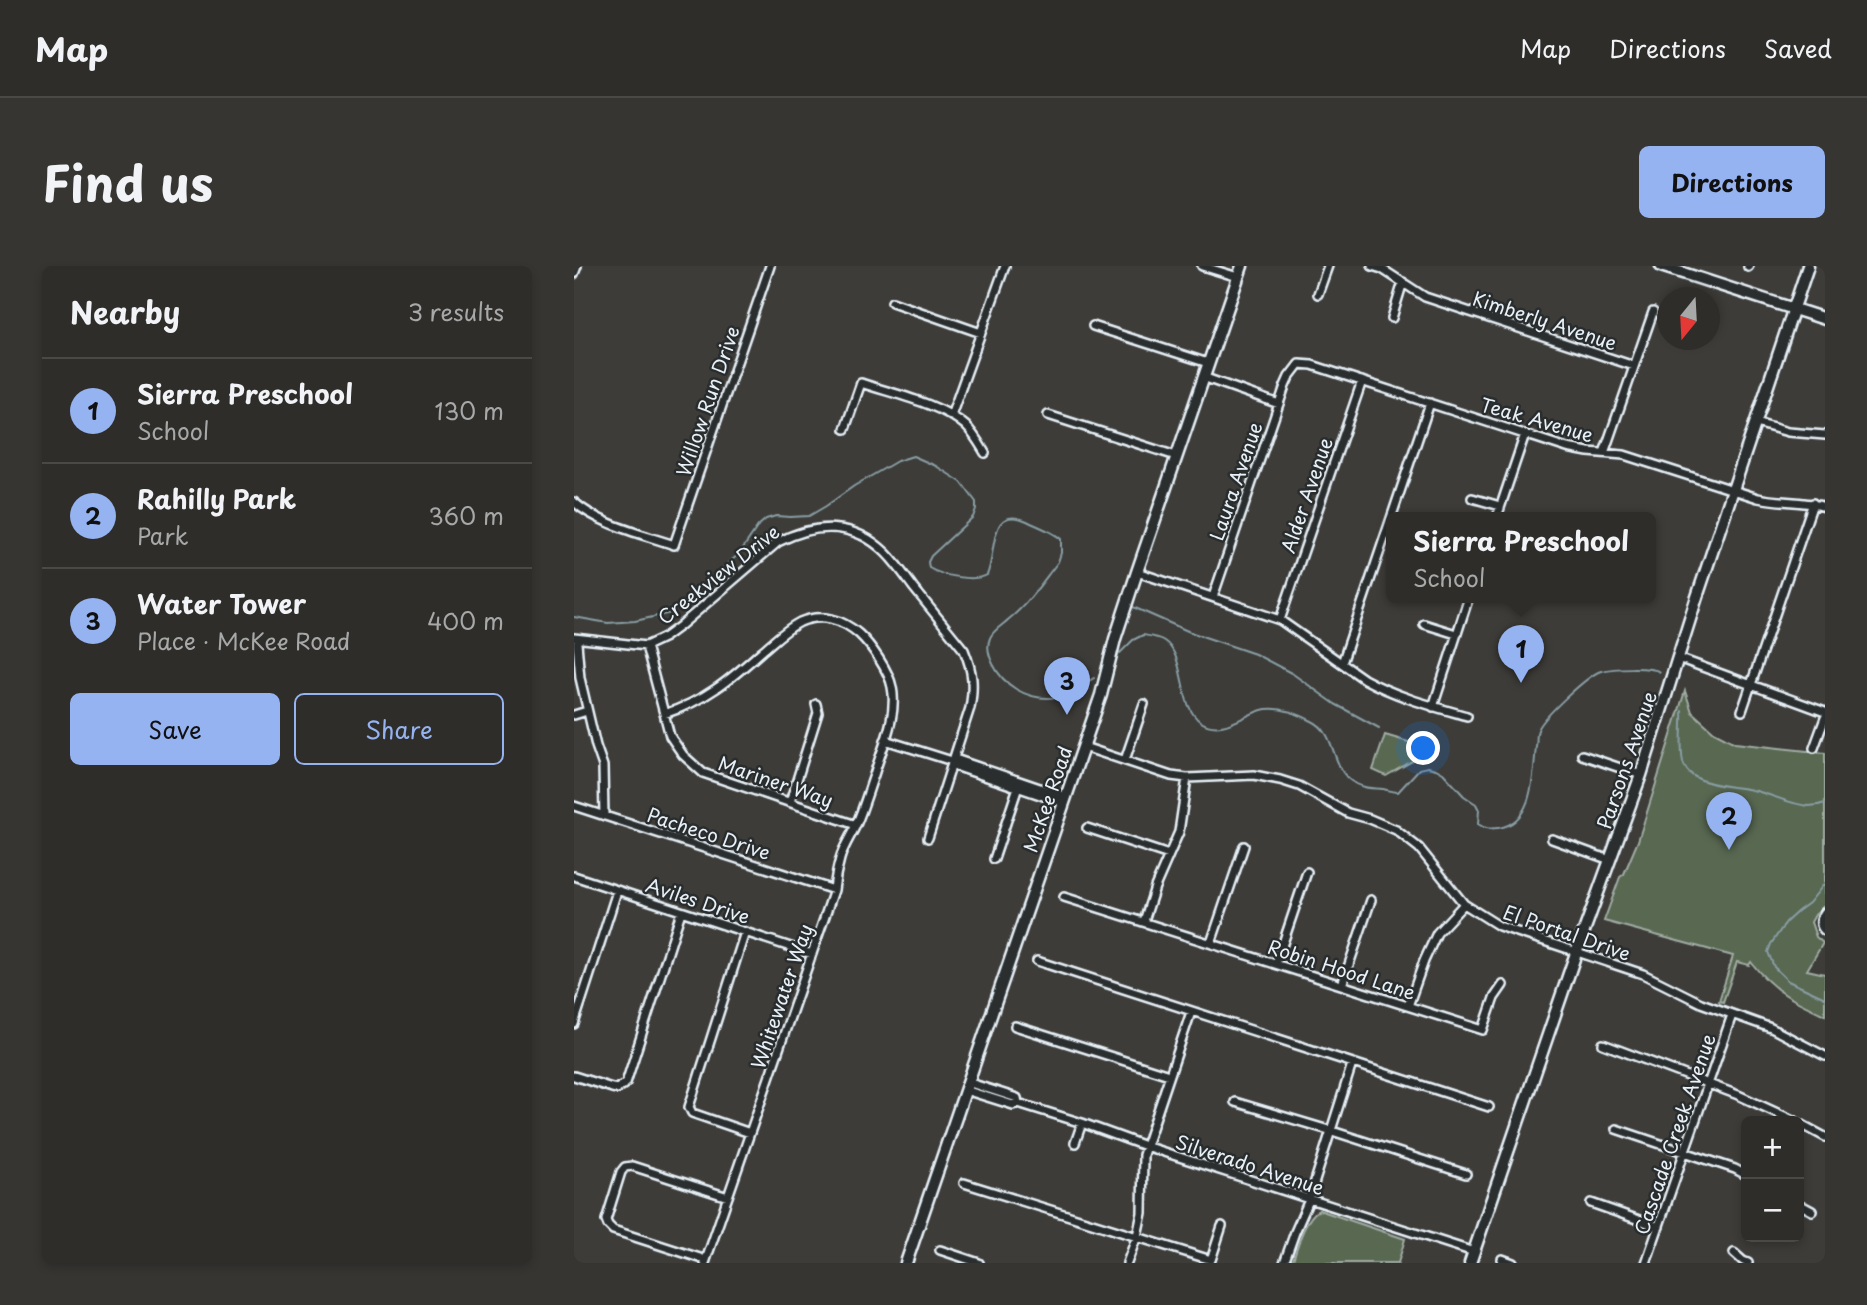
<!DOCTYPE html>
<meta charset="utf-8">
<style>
body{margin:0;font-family:"Playpen Sans",sans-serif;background:#363532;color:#f1f3f6}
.controls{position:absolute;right:21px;bottom:21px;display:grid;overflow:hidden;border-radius:10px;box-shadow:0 4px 10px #0003}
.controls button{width:63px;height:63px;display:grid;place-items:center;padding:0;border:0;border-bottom:2px solid #494947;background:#2e2d2a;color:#f1f3f6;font:35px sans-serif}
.compass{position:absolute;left:1083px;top:21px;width:63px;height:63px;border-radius:50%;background:#2e2d2a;box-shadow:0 4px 10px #0003;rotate:198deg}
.you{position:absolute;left:850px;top:483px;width:24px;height:24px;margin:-18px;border:5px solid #fff;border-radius:50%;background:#1a73e8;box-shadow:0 0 0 10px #1a73e833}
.badge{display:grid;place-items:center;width:46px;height:46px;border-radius:50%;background:#95b2f1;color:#111;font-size:23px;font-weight:700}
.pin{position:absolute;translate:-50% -58px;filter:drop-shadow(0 2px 4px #0008)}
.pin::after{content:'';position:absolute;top:37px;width:24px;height:21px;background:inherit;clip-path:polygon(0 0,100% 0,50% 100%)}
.popup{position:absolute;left:812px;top:246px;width:270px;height:91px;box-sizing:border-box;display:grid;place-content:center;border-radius:10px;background:#2e2d2a;filter:drop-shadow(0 2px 5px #0005);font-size:23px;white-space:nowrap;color:#a7a8a8}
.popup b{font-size:26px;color:#f1f3f6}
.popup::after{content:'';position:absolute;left:50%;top:100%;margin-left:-14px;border:14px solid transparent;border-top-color:#2e2d2a}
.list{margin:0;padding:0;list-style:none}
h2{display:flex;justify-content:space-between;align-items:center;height:91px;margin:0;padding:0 28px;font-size:30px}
h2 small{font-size:23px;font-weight:400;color:#a7a8a8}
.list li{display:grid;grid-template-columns:46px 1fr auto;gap:21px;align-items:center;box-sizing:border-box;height:105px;padding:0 28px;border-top:2px solid #494947}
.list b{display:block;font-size:26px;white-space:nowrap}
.list p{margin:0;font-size:23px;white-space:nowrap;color:#a7a8a8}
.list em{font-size:23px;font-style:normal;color:#a7a8a8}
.actions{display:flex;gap:14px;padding:21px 28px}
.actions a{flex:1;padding:16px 0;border:2px solid #95b2f1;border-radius:10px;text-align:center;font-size:24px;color:#95b2f1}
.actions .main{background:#95b2f1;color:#111}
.map{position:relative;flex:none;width:1251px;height:997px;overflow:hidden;border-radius:10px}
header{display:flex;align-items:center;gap:42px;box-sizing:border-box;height:98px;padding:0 35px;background:#2e2d2a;border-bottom:2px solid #494947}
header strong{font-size:33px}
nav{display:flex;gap:38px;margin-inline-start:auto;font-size:24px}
.intro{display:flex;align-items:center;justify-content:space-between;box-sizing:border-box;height:168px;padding:0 42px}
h1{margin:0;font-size:49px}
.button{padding:18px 32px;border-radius:10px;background:#95b2f1;color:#111;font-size:24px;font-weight:700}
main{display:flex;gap:42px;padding:0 42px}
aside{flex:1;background:#2e2d2a;border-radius:10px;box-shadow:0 4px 10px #0003}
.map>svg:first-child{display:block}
</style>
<header>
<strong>Map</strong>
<nav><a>Map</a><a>Directions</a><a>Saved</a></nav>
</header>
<div class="intro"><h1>Find us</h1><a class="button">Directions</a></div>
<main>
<aside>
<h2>Nearby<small>3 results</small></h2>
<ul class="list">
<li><span class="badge">1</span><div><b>Sierra Preschool</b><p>School</p></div><em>130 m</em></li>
<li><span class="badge">2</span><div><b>Rahilly Park</b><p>Park</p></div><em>360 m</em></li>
<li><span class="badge">3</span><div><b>Water Tower</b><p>Place · McKee Road</p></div><em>400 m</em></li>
</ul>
<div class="actions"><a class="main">Save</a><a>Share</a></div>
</aside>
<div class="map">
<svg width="1251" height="997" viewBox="0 0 1251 997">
<rect width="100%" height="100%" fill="#3d3c38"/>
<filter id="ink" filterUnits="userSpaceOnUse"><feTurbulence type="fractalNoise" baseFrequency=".0143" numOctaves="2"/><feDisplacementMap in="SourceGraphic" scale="14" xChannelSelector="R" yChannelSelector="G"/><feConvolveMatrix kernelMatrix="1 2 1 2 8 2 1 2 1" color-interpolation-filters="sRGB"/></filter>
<g filter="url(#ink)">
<!-- green -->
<path fill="#596851" stroke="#a0aca4" stroke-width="2" d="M1111,425L1118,446L1140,466L1161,477L1251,487V640L1241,649L1237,656L1242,671L1249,677L1233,704L1251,708V749C1218,734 1199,725 1177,696L1175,699L1163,696L1149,736L1145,735L1159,690L1030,655L1046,611L1050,608L1064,575Z
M811,469L848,480L844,492L841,491L840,494L812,510L799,504Z
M745,944L831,973L824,997H718C723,982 731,951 745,944Z"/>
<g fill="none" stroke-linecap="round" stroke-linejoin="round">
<!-- stream -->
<path stroke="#899ea5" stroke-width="2" d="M559,341L616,366L681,388L719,408L761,438L805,462
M0,351L34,357L61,355L97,347L165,288L184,260L192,253L202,250L216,251L235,250L252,240L280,220L323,195L339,190L362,200L387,216L402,236V243L399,251L357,290L354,296L355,302C368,310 401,316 413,309C423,286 414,238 453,255C465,261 478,265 487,273V287L484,296C469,315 454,338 435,353C429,359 419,364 416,372C412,381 415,390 419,398C429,419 452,433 476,432C491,431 507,419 520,412
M546,387L559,374L569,369C575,370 584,371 590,375C613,390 603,440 627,456C649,470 670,447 692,443C708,441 725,448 738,455C766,468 754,509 787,520C794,523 802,522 809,523C814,524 818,526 824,526L845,503L854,501L862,503L869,507L890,530L902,538L905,544L904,558C911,563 916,563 924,562C960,557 959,508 962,480C963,475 962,468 964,464C969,451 1014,409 1027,405C1039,402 1076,400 1086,406
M1108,445C1109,459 1105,489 1110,499C1113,506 1118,510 1125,513C1142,521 1161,520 1178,524C1197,528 1217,539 1235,540C1241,540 1246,539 1251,537
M1251,617L1235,637L1224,645L1212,656L1197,678L1194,686L1200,701L1214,715L1251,732"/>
<!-- street casing -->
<g stroke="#e8f1f8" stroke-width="12">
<path id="street" d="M628,0L664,11
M798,0L808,3L851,31L1060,100
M1174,1L1175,0
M0,8L3,0
M744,28L754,0
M318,36L407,67
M818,52L829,16
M519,60L634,97
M629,111L705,138
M474,149L602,190
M377,150L431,0
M1182,157L1214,166L1251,169
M271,163L287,117C319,128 366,137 392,160C400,168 405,177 411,187
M1030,187L1079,46
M898,232L926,240
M0,236C26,259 68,268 100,279L196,0
M923,251L951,168
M563,306L706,354L790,413C823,431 858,440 893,450
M639,331L711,120L715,111L725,98L738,99L993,182L1014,186L1050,189L1184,232C1206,237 1229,234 1251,241
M706,354L788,115
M850,358L882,368
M0,372L72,380L91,371L106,360L204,276C241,257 280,255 312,287C322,297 331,310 339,321C356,342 373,363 390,384C399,406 400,419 396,442L354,572
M3,377L6,412L22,480L29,500L30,550
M72,380L96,470L109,489L129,507L282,559
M1104,392L1251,446
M768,397L856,137
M859,441L895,331
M1168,445L1239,237
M90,448C131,435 157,413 188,385C200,375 212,363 226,356C247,347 268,353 285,368C297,379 315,405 318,421C324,450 308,482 300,509C294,526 289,543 282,559C277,570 269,581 266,593C263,603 261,614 260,624L131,997
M0,449L13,445
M311,474L378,495L381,500L490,537
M510,481L597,510L613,512L680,509L706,514L725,520L774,547L796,553L822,564L845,582L890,638L925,660L1069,708L1127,737L1197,762L1251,790
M1240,482L1251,452
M1008,489L1067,509
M551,494L570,438
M378,495L384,494L492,531
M216,536L244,447L242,438
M0,540L260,624
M513,562L595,589
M978,573L1036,594
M420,593L445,518
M0,610L238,688
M490,631L909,764L920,732L929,719
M1251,646C1246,653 1245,660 1251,665
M570,655L581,621L605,566L613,512
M171,666L115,841L118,847L176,867
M637,677L670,580
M463,695L915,841
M702,698L733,606
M768,719L797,634
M834,740L850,695L863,667L890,638
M0,758L43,625
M441,760L595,809
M1029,778L1164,829L1221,855
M0,810L38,822L43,823L52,817L107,646
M393,816L443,832L444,837
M391,824L439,839L444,837L508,857L571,880L900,986
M661,836L758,865L892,908
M1225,857L1251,871
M1042,863L1161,903L1172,909
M501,877L508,857
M390,917L637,994L648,960
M1017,937L1085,961
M1225,938L1238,945
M366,984L405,997
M1160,987L1169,995L1174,997
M928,993L939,997
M132,994L39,964L34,959L32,954L47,906L51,901L58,900L154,931
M553,997L563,970L568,947L569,889L617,746
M710,997L721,966L735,934L778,798
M1072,997L1158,749"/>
</g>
<!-- secondary casing -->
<g stroke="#e8f1f8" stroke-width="15">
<path id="secondary" d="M1087,0L1251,53
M332,997L527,429L541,373L563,306L668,0
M896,997L1002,687L1067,509L1122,334L1234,0"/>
</g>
<!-- street -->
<use href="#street" stroke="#2a2d2e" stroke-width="7"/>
<!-- secondary -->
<use href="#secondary" stroke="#2a2d2e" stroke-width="10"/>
</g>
</g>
<g text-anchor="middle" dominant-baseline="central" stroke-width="5" stroke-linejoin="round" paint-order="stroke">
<!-- street labels -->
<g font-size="19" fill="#e8f1f8" stroke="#2a2d2e">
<text transform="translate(971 54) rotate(18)">Kimberly Avenue</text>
<text transform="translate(133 135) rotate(-71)">Willow Run Drive</text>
<text transform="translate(963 153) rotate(16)">Teak Avenue</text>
<text transform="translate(661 215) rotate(-71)">Laura Avenue</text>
<text transform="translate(732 229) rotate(-71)">Alder Avenue</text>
<text transform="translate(144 308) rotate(-38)">Creekview Drive</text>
<text transform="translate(1052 494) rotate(-71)">Parsons Avenue</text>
<text transform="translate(202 515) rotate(19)">Mariner Way</text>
<text transform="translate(473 533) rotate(-71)">McKee Road</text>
<text transform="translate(135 567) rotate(18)">Pacheco Drive</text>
<text transform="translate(124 634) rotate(18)">Aviles Drive</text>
<text transform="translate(993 666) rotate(19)">El Portal Drive</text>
<text transform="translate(768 703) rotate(18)">Robin Hood Lane</text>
<text transform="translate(207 730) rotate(-71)">Whitewater Way</text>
<text transform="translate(1100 868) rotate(-71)">Cascade Creek Avenue</text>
<text transform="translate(676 898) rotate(18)">Silverado Avenue</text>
</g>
</g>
</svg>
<div class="controls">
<button>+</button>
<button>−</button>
</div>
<svg class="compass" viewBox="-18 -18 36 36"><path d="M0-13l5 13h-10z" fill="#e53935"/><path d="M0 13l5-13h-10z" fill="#a7a8a8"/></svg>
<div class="you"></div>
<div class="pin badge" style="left:947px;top:417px">1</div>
<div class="popup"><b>Sierra Preschool</b>School</div>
<div class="pin badge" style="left:1155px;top:584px">2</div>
<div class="pin badge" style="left:493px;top:449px">3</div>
</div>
</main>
